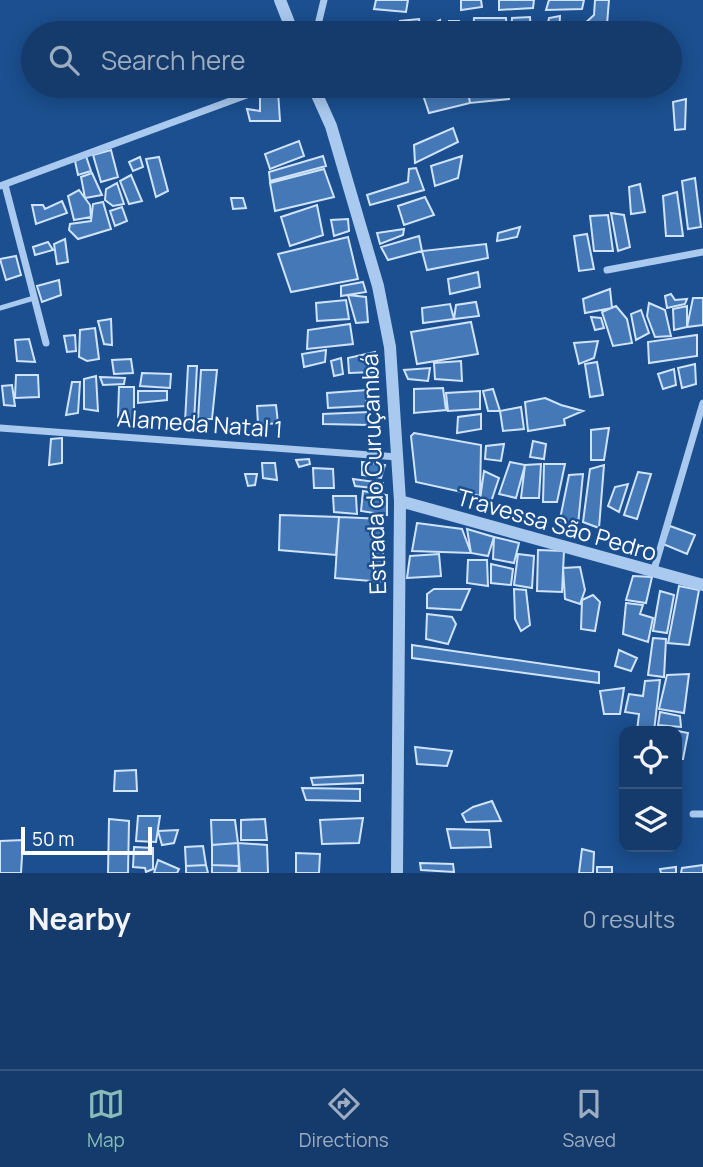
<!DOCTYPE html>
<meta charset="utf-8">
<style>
body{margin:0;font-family:Manrope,sans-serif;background:#214673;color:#f1f3f6}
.controls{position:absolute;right:21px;bottom:21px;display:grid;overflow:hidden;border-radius:14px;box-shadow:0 4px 18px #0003}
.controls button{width:63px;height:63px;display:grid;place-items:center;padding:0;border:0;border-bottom:2px solid #33557e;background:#143b6b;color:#f1f3f6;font:35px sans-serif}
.scale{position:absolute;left:21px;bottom:18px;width:131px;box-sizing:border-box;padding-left:7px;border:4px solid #fff;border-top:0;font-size:19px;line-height:24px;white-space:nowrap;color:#fff;-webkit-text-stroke:5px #1b4f8f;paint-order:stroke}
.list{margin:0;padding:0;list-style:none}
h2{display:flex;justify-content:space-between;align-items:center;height:91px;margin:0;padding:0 28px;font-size:30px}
h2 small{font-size:23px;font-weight:400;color:#9dadc1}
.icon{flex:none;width:38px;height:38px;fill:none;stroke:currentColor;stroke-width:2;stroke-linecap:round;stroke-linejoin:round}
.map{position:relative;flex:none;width:703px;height:873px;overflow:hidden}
.search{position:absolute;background:#143b6b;box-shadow:0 4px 18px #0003;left:21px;right:21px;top:21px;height:77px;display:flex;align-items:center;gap:18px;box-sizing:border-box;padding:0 24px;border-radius:38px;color:#9dadc1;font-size:26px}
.sheet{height:196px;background:#143b6b}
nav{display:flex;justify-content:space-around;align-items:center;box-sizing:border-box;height:98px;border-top:2px solid #33557e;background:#143b6b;font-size:19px;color:#9dadc1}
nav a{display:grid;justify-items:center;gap:4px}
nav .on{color:#8bbbb9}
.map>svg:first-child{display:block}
</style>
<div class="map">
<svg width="703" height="873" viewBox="0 0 703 873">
<rect width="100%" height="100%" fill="#1b4f8f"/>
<!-- building -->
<path fill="#4478b7" stroke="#cfe3fa" stroke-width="2" d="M376,0H408L406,12L374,9Z
M461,0H481L482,7L461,10Z
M499,0H534L533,8L499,10Z
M549,0H584L582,9L546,10Z
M595,0H609L607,24L582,26L594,15Z
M560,16L559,33H546L549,18Z
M530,17L531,33H511L512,18Z
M474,18H506L507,32L473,33Z
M419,19L421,33H401L400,21Z
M440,20L442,33H435L434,23Z
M449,21H459L460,33H448Z
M420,86H467L470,103L429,113Z
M467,86H504L509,99L470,103Z
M260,90L278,91L280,121H250L247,109L260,111Z
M686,99L685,129L675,130L673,102Z
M453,128L458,142L415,163L414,145Z
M299,141L304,156L270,169L265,154Z
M111,150L118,177L101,182L93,155Z
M86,156L91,171L78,175L75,161Z
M323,156L326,166L270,181L269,172Z
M462,156L458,178L435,186L431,166Z
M140,157L143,167L133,171L129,162Z
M159,157L168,191L156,197L146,159Z
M416,168L424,190L370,205L367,195L408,182L409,169Z
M324,169L334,197L275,211L270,183Z
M92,173L102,195L85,198L81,177Z
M131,175L142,201L129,204L120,181Z
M695,178L701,227L688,229L682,181Z
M117,183L124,204L113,206L105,200L106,189Z
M640,184L645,212L631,214L629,187Z
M79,190L90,205L91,217L74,220L68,196Z
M677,192L683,236H666L663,196Z
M425,197L434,215L404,225L398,206Z
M231,198H243L246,208L233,209Z
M62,201L67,213L36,224L32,205H43L45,209Z
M103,202L111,229L78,239L69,230L70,224L91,221L93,204Z
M317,205L323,235L290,246L281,217Z
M122,207L127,221L115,226L110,211Z
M611,213L624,215L630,247L618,251Z
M608,215L613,251H594L590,216Z
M348,219L349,231L334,236L331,220Z
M520,227L517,237L497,241L498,233Z
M404,229L403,235L380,244L377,233Z
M587,234L594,269L579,271L574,236Z
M419,236L422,251L388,260L381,247Z
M348,237L358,279L291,292L278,254Z
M65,239L68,262L57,264L54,244Z
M48,242L53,250L35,255L33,247Z
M486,244L488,258L427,270L422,251Z
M16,256L21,275L6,280L0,259Z
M478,272L480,287L450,294L448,279Z
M59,280L61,295L42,302L37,286Z
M363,282L366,292L341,296V286Z
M610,289L612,308L585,313L583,299Z
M671,294L675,300L687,299L685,304L667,308L665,296Z
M348,295L366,297L368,322L356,323Z
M693,298H703V325L687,327Z
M346,300L349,319L317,321L316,303Z
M476,302L479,316L454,319L456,305Z
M649,303L665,310L671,336L655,337L647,316Z
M450,304L454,319L423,323L422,308Z
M616,306L627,319L632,343L613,346L602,312Z
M687,306V327L674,330L673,309Z
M641,310L649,333L636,340L631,314Z
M591,317L601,318L604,328L595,330Z
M111,319L112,345L104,344L98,321Z
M471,322L478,354L417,364L411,332Z
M350,324L353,344L307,349L308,330Z
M95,328L99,359L87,361L79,357L80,330Z
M75,335L76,351L67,352L64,336Z
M697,335V356L649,363L648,342Z
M29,339L35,362L17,361L15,340Z
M598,341L594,358L579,364L574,343Z
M326,350L325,362L304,367L302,354Z
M375,352V372L349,373L348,358Z
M341,358L343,374L334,376L331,361Z
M131,359L133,373L114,374L112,360Z
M461,361L462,381L435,379L434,363Z
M597,362L603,395L590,397L585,364Z
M695,364L696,384L682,388L678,368Z
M188,366H197L194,422H185Z
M430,368L428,381L408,379L404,370Z
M674,369L676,385L663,389L658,374Z
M201,370H217L212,419H198Z
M142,373L171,374L170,388L140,386Z
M16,375H38L39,397L15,398Z
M96,376L98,411L84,409V379Z
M100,377L125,378L124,384L103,385Z
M72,382H80L78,413L66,415Z
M12,385L15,406L4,405L2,386Z
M119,387H134V419L118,417Z
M443,388L446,410L414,413V389Z
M493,389L500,411H488L483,391Z
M367,390L366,406L328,408L327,393Z
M138,391H167V400L138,403Z
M480,391V409L448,411L446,393Z
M545,398L561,405L583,411L564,419L565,425L528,431L525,402Z
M276,405L278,423L258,425L257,406Z
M521,407L524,429L503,431L500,411Z
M369,412V425L323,424V414Z
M481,414V429L457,433L458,417Z
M609,428L604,460H591V430Z
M414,433L481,445L480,496L416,482L411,436Z
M62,438V463L49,465L51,439Z
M533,441L546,444L544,459L530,457Z
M504,444L501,461L485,459L486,446Z
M309,459L310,464L299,467L296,460Z
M362,462L385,465L381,478L362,475Z
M510,462L525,465L516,498L499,494Z
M262,463H275L277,480L263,478Z
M541,464L539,498H521L525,465Z
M544,464H565L557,502H543Z
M604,465L599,528L583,522L590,469Z
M313,468L333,469L334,488H314Z
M484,471L499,478L489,508L479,507Z
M638,472L651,474L637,519L624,515Z
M245,474H257L255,485L248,486Z
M583,474L578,525L559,524L569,475Z
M353,479L383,483L382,489L355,486Z
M628,484L619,512L608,506L615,487Z
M363,491L387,495V515L361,511Z
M333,496H356L357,514L334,512Z
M280,515L339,517L336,555L279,550Z
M339,517L383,519V582L335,578Z
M417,523L462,529L471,553L412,551Z
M670,526L695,535L687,554L663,544Z
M467,529L494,537L488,556L471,553Z
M494,537L519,543L514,563L493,559Z
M538,550L564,551L562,592L537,591Z
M439,554L441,576L407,578L410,556Z
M518,554L534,556L532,588L514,585Z
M468,560H487L488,586L467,583Z
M491,564L513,569L511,585L491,583Z
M580,567L585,590L580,604L565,599L563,568Z
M633,576L652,577L646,603L626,600Z
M679,586L699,590L689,645L668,643Z
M434,589H470L461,610L427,608V594Z
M514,589L526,590L530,625L521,631L515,619Z
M660,591L674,595L667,633L653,631Z
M593,595L600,602L595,631L581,629L582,600Z
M626,603L643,605L640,614L653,618L648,642L623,634Z
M427,614L452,617L456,624L448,644L426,639Z
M653,638L666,639L664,677L648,675Z
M412,645L599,672V683L412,658Z
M619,650L637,658L631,671L615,666Z
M689,674L684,713L659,709L667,675Z
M660,680L654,731H637L639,714L625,712L629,694L643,696L645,681Z
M624,688L620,714H604L600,691Z
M660,712L680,716L681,727L658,725Z
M658,727L688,733L683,759H677V731H657Z
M415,747L452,751L447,766L417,764Z
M136,770L137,791H114L115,771Z
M363,775V783L313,785L311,778Z
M302,788L360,789V801L306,800Z
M492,801L501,821L466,822L462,814L473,807Z
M138,816H160L156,842L136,841Z
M363,818L359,843L322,844L320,820Z
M109,819L129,821L128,873H108Z
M265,819L267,840H241V820Z
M211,820H235L238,843L212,845Z
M447,829L489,830L491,847L451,848Z
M178,830L174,843L162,845L158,831Z
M23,840L21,873H0V841Z
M238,843L267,845L268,873H240Z
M238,843L239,866L212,865V845Z
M203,846L206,865L186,866L185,847Z
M134,847L153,848V869L146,872L145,868L133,867Z
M582,849L594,852L593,873H579Z
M296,853L320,854L319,873H296Z
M158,860L179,869L177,873H154Z
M420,863L453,864L454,872L421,870Z
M206,865L208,873H186V866Z
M212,865L239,866L238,873H212Z
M703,865V873H681L682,868Z
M597,867H612V873H597Z
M676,867V873H661L660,869Z"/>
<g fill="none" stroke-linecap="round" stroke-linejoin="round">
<!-- service -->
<path stroke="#a9c9ee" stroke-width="5" d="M0,308L34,298"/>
<!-- minor -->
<path stroke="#a9c9ee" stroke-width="7" d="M316,33L324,0
M5,185L46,343
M0,186L271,86
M607,270L703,252
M0,428L398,457
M653,573L703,403
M693,814H703"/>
<!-- tertiary -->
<path stroke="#a9c9ee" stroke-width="12" d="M280,0L293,33
M313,86L331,126L378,286L390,347L400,501L397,873
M400,501L703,585"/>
</g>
<g text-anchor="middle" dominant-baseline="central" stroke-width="5" stroke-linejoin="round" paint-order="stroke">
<!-- street labels -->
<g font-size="23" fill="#fff" stroke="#1b4f8f">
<text transform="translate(200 423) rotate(4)">Alameda Natal 1</text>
<text transform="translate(373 474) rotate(-92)">Estrada do Curuçambá</text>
<text transform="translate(557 524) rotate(16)">Travessa São Pedro</text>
</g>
</g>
</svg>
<div class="controls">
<button><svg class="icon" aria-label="locate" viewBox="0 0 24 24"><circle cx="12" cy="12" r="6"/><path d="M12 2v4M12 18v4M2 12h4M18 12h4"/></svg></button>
<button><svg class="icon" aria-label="layers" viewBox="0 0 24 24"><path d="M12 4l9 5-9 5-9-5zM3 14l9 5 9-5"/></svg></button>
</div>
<div class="scale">50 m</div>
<div class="search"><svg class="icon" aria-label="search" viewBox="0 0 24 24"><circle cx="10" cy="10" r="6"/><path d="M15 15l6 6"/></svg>Search here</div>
</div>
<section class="sheet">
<h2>Nearby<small>0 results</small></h2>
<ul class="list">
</ul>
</section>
<nav>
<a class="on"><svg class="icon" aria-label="map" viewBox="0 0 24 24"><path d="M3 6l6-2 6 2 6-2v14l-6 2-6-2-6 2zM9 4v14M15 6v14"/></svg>Map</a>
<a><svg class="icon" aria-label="directions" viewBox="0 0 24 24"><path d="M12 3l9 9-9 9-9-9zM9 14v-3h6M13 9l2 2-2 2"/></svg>Directions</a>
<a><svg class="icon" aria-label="saved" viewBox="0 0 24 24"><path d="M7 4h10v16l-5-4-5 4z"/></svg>Saved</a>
</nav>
